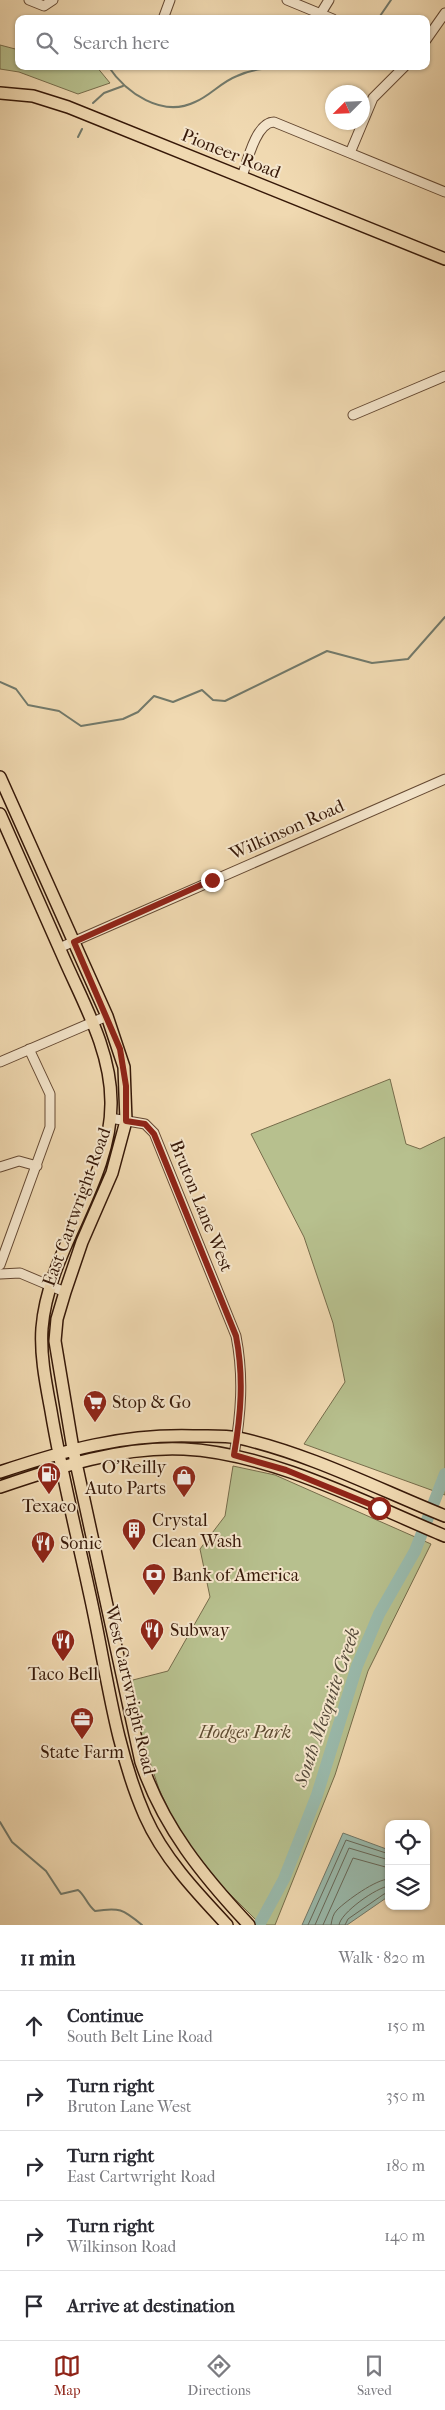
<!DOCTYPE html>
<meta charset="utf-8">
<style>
body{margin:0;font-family:"IM FELL French Canon",serif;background:#f7f7f7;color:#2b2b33}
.controls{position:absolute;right:15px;bottom:15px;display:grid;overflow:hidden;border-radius:10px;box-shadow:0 1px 4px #0004}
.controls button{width:45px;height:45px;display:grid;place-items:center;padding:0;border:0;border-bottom:1px solid #e1e1e2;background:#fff;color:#2b2b33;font:25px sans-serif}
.compass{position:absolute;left:325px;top:85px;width:45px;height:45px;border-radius:50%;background:#fff;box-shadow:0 1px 4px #0004;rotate:246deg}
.stop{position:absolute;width:15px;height:15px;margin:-11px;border:4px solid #8f2418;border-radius:50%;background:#fff}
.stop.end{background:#8f2418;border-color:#fff;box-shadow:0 1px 5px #0008}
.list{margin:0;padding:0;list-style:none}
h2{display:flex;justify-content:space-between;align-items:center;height:65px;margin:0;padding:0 20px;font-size:21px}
h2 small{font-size:16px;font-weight:400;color:#7c7c81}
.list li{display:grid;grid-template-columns:32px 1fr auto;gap:15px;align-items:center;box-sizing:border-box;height:70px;padding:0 20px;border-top:1px solid #e1e1e2}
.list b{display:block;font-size:19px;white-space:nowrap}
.list p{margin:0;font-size:16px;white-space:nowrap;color:#7c7c81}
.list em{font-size:16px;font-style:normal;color:#7c7c81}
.icon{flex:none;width:28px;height:28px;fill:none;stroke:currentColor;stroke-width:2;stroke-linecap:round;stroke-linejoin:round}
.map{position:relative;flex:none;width:445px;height:1925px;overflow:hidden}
.search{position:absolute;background:#fff;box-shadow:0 1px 4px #0004;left:15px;right:15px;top:15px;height:55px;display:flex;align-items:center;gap:12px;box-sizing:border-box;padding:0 18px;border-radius:10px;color:#7c7c81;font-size:19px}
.sheet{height:415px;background:#fff}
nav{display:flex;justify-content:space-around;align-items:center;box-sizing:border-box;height:70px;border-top:1px solid #e1e1e2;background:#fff;font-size:14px;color:#7c7c81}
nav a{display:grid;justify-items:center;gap:2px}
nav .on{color:#8f2418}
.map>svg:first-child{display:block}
</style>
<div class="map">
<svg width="445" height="1925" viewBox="0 0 445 1925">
<rect width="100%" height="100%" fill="#f0d9b1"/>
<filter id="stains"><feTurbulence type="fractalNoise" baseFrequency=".004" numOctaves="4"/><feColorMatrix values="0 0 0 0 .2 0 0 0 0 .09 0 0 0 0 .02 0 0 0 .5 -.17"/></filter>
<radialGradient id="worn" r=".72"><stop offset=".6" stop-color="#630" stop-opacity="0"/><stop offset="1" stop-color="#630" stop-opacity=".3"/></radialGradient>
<!-- green -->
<path fill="#b7c08e" stroke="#766c4b" d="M0,45L19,50V66H96L110,83L78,94L19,72L0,69Z
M390,1079L406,1144L420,1149L445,1137V1495L304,1444L345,1382L333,1323L304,1237L251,1134Z
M233,1466L275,1475L431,1544L368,1671L335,1775L275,1925H261L222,1886L179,1832L159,1789L140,1732L129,1681L168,1671L210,1597L200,1549L225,1516Z"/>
<!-- water -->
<path fill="#9abaac" stroke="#72796a" d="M343,1833L389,1850V1896L347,1925H302Z"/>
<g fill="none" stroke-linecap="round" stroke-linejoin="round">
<!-- shore -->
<path stroke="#68695a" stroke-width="1" d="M308,1925L346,1840L389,1854
M315,1925L349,1848L389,1860
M323,1925L353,1858L389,1868
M331,1925C332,1919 333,1914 337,1910C346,1901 376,1879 389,1879
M339,1925C340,1913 377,1887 389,1886
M345,1925L348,1919L384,1894L389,1893"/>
<!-- stream -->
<path stroke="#72796a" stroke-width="2" d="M378,19L391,0
M108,66C126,93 162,118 195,102C210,96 221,82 237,76C260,65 287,69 312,66
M93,103L104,93L123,86
M78,137L82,129
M0,682L16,689L28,705L59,711L81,726L123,719L138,712L154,696L173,702L202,690L213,700L225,701L327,651L372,663L408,659L445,617
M0,1822L12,1842L46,1871L61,1894L78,1890C85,1895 87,1905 95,1911C119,1907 123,1909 142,1925"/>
<!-- river -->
<path stroke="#9abaac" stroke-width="12" d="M259,1925L284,1879L317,1795L357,1666L379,1614L415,1551L445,1474"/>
<!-- minor casing -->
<g stroke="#644832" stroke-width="11">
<path id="minor" d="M29,0L44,6L53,0
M287,0L333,19
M321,13L329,0
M163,19L170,0
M426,40L445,13
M350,153L373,98L405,66
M242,177C247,162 256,122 274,122L445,192
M353,415L445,376
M59,948L445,779
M0,1062L107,1016
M110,1118L145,1124L154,1133L236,1336C244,1377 241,1414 234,1455
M0,1167L19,1161L37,1166
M0,1265L50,1127V1094L29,1049
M0,1274L20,1273L65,1292"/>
</g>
<!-- major casing -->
<g stroke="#361808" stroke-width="14">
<path id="major" d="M0,93L33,96L68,107L445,259
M0,777L107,1016L124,1067L126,1121L112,1173L82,1242L65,1292L57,1319L55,1341L73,1449L141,1762C163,1827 203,1876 249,1925
M0,814C22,863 43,912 65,961C85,1006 111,1052 111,1102C112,1181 48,1250 42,1328C40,1355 46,1384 51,1411C61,1471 76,1531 89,1591C106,1666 114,1745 145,1816C163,1857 196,1892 227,1925
M0,1472C66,1450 122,1434 193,1436C208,1436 224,1435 239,1438C310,1454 378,1489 445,1516
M0,1487C59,1467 121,1446 184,1449C270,1453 366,1503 445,1536"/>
</g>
<!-- minor -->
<use href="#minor" stroke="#f5e6cc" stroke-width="9"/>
<!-- major -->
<use href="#major" stroke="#f0d9b1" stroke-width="11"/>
</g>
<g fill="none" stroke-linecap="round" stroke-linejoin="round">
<!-- route -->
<path stroke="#8f2418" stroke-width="6" d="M212,880L74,942L120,1049L126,1086V1121L145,1124L154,1134L236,1336C244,1377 241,1414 234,1455L286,1470L379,1508"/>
</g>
<!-- icons -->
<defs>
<g id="supermarket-pin" transform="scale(1.25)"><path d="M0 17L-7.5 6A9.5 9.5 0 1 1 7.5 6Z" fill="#8f2418" stroke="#f5e6cc"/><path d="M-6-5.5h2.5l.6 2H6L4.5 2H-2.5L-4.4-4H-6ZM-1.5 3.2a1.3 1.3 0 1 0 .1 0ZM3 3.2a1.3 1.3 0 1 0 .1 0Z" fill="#fff"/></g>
<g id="fuel-pin" transform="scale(1.25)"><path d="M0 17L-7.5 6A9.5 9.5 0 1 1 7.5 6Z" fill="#8f2418" stroke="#f5e6cc"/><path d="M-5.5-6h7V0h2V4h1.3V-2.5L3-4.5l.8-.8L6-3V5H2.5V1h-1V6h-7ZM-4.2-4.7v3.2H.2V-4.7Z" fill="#fff"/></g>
<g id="shop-pin" transform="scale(1.25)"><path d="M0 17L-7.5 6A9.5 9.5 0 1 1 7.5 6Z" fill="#8f2418" stroke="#f5e6cc"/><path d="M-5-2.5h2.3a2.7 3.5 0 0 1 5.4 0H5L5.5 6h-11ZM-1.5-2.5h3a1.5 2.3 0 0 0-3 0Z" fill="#fff"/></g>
<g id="building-pin" transform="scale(1.25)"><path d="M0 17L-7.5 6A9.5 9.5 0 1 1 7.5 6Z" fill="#8f2418" stroke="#f5e6cc"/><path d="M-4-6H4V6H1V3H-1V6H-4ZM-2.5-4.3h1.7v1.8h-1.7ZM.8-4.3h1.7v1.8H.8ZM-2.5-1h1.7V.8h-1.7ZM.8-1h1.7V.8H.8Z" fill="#fff"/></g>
<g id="restaurant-pin" transform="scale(1.25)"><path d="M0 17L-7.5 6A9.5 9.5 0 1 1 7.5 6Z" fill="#8f2418" stroke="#f5e6cc"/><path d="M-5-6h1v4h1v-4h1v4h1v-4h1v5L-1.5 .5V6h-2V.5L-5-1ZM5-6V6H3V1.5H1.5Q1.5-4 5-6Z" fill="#fff"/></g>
<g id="bank-pin" transform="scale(1.25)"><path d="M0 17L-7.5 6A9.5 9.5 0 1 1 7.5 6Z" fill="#8f2418" stroke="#f5e6cc"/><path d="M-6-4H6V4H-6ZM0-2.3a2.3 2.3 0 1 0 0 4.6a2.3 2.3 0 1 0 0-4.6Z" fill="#fff"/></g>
<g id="office-pin" transform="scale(1.25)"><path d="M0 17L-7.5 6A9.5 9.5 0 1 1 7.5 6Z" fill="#8f2418" stroke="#f5e6cc"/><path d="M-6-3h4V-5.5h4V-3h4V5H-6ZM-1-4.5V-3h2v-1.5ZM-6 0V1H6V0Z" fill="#fff"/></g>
</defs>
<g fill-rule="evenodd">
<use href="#supermarket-pin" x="95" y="1402"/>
<use href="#fuel-pin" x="49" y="1474"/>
<use href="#shop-pin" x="184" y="1477"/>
<use href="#building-pin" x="134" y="1530"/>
<use href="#restaurant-pin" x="43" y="1543"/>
<use href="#bank-pin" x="154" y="1575"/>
<use href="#restaurant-pin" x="152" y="1630"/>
<use href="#restaurant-pin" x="63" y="1641"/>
<use href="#office-pin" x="82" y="1719"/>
</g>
<g text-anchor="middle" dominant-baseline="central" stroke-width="4" stroke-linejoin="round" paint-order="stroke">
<!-- street labels -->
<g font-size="18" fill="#361808" stroke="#f5e6cc">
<text transform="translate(231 154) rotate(22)">Pioneer Road</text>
<text transform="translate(287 830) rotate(-24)">Wilkinson Road</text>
<text transform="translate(201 1206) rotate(68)">Bruton Lane West</text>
<text transform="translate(77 1207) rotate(-70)">East Cartwright Road</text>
<text transform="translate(130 1690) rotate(77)">West Cartwright Road</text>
</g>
<!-- poi labels -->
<g font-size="18" fill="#361808" stroke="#f5e6cc" text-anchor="start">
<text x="112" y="1402">Stop &amp; Go</text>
<text x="166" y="1467" text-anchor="end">O'Reilly<tspan x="166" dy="21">Auto Parts</tspan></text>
<text x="49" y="1506" text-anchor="middle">Texaco</text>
<text x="152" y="1520">Crystal<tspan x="152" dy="21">Clean Wash</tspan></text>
<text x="60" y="1543">Sonic</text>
<text x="172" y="1575">Bank of America</text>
<text x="170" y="1630">Subway</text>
<text x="63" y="1674" text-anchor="middle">Taco Bell</text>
<text x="82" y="1752" text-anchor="middle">State Farm</text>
</g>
<!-- park labels -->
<g font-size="18" font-style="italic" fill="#5d4a30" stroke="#f5e6cc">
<text x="245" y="1732">Hodges Park</text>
</g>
<!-- water labels -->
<g font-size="19" font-style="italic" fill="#544939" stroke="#f5e6cc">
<text transform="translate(327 1707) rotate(-71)">South Mesquite Creek</text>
</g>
</g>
<rect width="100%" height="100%" filter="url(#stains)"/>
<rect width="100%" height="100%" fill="url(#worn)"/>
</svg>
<div class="controls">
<button><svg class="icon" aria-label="locate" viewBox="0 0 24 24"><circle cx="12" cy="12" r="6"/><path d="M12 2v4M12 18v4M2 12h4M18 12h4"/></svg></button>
<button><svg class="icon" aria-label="layers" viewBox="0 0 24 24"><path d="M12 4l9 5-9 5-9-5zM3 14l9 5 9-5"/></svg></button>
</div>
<svg class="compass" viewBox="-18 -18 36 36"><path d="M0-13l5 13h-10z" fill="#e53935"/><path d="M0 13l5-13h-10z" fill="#7c7c81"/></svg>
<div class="stop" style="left:379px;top:1508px"></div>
<div class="stop end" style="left:212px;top:880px"></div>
<div class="search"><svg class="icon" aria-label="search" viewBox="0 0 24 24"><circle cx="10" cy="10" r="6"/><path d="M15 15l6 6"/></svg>Search here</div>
</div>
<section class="sheet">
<h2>11 min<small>Walk · 820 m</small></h2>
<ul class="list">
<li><svg class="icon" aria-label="ahead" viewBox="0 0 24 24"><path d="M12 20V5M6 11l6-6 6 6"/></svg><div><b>Continue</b><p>South Belt Line Road</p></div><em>150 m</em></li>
<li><svg class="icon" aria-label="right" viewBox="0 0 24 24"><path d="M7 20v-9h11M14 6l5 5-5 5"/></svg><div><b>Turn right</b><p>Bruton Lane West</p></div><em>350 m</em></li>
<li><svg class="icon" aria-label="right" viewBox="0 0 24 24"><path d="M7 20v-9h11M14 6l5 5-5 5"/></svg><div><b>Turn right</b><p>East Cartwright Road</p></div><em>180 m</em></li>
<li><svg class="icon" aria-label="right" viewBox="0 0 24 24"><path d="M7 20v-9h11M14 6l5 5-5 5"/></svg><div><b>Turn right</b><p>Wilkinson Road</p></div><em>140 m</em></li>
<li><svg class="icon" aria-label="arrive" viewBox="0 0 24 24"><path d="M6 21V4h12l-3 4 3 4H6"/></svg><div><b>Arrive at destination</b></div></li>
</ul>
</section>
<nav>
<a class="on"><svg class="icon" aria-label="map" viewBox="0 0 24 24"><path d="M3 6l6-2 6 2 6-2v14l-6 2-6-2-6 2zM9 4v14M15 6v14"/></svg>Map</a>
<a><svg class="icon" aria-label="directions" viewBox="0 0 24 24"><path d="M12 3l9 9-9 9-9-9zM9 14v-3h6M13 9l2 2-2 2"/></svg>Directions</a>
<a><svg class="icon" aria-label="saved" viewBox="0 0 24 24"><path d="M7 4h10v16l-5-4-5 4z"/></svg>Saved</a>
</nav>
